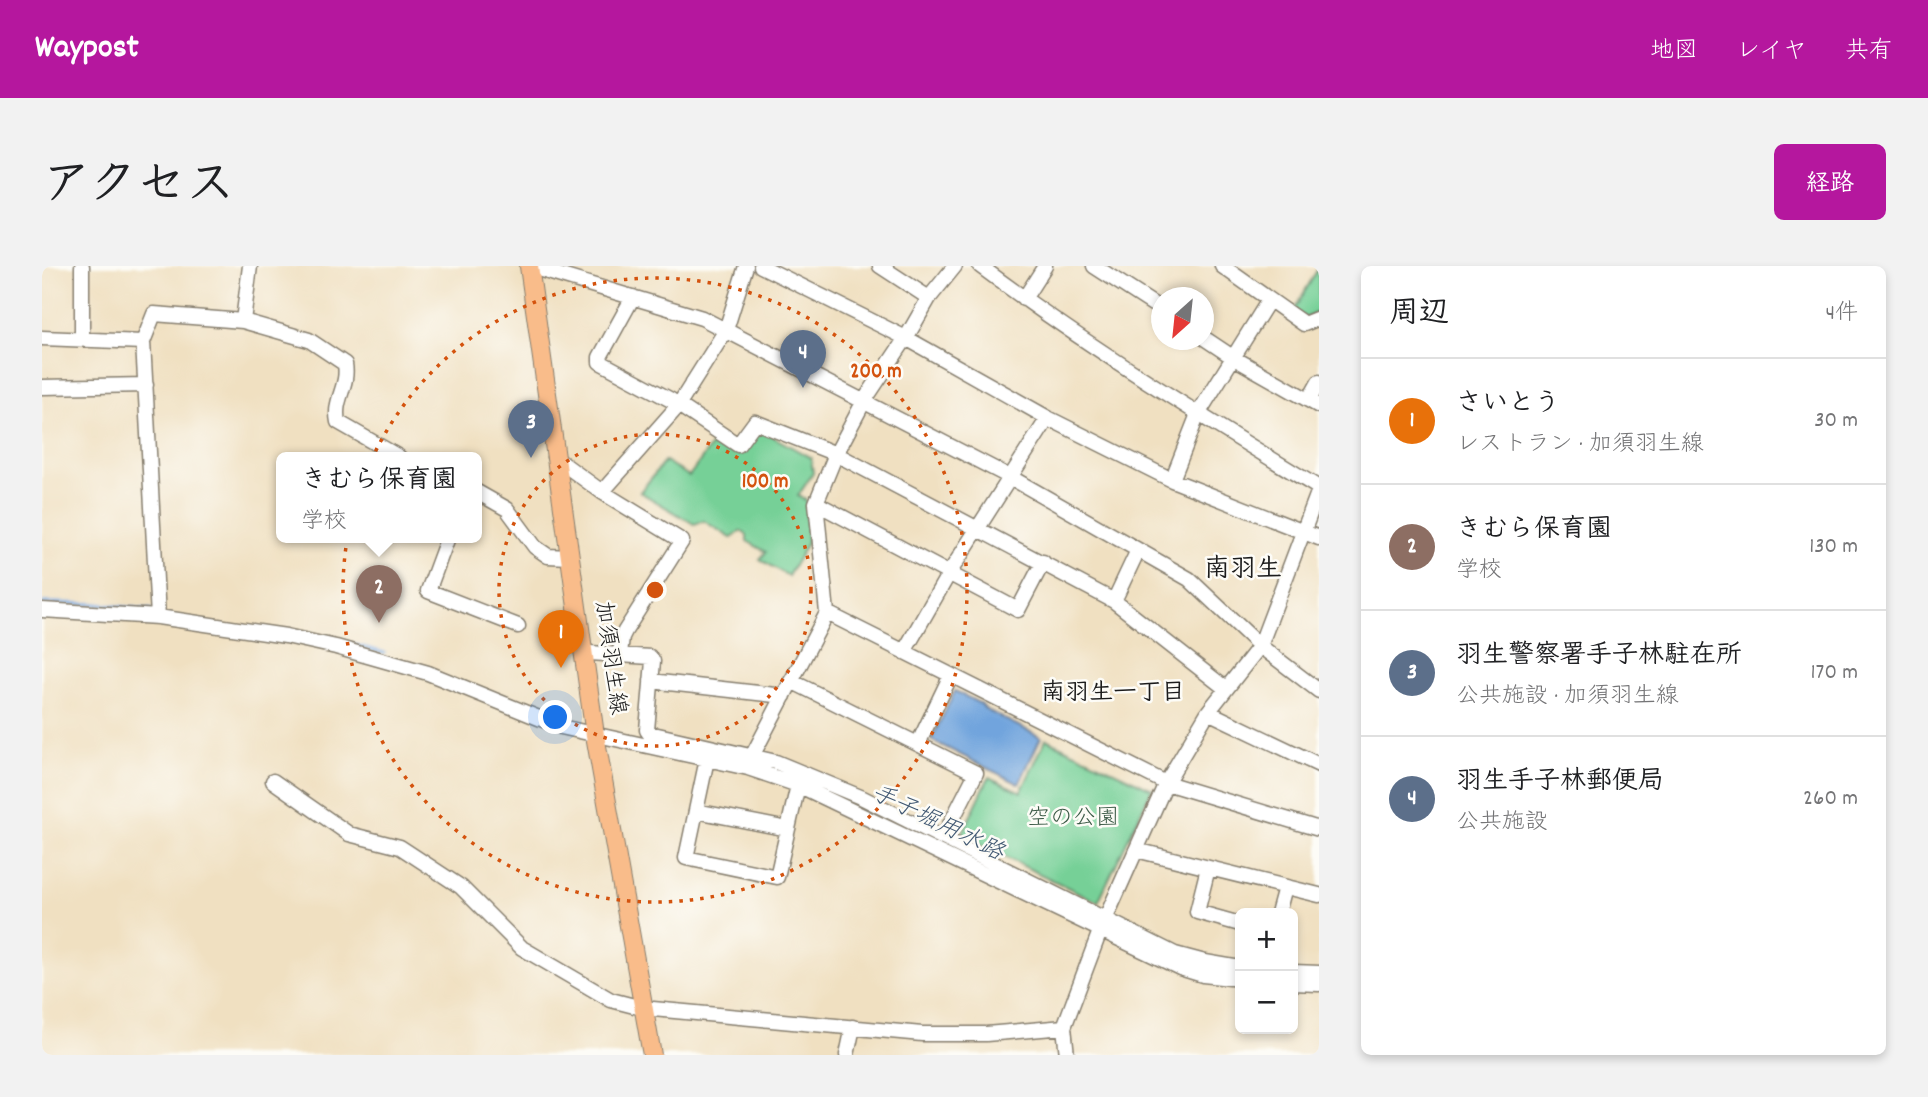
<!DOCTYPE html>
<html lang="ja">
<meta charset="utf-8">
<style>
body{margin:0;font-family:Dekko,"Klee One",sans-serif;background:#f2f2f2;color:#202124}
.controls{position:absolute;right:21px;bottom:21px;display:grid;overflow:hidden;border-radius:10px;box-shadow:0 4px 10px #0003}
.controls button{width:63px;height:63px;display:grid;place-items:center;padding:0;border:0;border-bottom:2px solid #e0e0e0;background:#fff;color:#202124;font:35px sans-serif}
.compass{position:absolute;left:1109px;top:21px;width:63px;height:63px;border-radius:50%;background:#fff;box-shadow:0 4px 10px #0003;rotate:207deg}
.you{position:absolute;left:514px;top:452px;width:24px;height:24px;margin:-18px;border:5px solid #fff;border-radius:50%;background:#1a73e8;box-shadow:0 0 0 10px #1a73e833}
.badge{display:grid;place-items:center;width:46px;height:46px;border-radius:50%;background:#b5179e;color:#fff;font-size:23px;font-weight:700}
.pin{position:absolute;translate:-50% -58px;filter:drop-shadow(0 2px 4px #0008)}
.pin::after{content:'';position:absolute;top:37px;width:24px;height:21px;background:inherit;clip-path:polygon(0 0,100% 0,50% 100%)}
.popup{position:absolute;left:234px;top:186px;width:206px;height:91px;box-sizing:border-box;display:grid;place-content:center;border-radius:10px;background:#fff;filter:drop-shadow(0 2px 5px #0005);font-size:23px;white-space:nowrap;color:#757577}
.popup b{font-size:26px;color:#202124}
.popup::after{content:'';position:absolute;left:50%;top:100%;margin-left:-14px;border:14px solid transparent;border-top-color:#fff}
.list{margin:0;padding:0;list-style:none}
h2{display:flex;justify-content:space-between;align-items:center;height:91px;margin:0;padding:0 28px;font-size:30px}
h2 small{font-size:23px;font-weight:400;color:#757577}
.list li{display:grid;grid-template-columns:46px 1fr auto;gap:21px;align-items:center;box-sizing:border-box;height:126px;padding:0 28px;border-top:2px solid #e0e0e0}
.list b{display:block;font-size:26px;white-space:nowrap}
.list p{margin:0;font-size:23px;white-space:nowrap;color:#757577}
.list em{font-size:23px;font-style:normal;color:#757577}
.map{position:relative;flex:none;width:1277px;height:789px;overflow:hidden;border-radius:10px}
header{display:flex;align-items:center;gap:42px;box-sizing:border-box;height:98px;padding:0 35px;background:#b5179e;color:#fff}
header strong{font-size:33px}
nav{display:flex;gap:38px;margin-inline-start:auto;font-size:24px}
.intro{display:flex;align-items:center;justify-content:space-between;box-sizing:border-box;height:168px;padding:0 42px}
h1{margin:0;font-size:49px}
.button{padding:18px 32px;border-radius:10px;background:#b5179e;color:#fff;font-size:24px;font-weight:700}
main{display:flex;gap:42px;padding:0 42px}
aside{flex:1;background:#fff;border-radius:10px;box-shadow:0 4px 10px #0003}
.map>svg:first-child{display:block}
</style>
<header>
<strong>Waypost</strong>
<nav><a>地図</a><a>レイヤ</a><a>共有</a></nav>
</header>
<div class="intro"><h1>アクセス</h1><a class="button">経路</a></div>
<main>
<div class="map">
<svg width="1277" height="789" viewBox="0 0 1277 789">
<rect width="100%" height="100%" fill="#fdfcf7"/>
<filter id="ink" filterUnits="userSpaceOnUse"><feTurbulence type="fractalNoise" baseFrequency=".0143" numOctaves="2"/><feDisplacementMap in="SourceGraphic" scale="14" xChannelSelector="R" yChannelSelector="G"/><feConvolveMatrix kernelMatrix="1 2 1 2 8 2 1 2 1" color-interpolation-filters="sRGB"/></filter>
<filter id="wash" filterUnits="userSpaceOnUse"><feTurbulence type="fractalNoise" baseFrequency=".00686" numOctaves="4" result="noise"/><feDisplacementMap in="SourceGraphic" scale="28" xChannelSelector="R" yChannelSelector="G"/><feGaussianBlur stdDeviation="1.57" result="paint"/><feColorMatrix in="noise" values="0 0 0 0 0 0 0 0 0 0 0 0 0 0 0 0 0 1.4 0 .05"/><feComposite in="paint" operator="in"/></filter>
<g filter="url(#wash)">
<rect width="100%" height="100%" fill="#f0e0c1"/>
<!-- green -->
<path fill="#76d097" stroke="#49765a" stroke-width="2" d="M1277,1V46L1263,52L1252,44Z
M717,163L769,192L771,207L756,230L764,234L765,277L746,310L718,293L724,286L705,275V269L699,265L689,272L662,255L652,258L598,226L623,195L647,210L674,173L696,187L713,165Z
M1004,473L1110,523L1056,636L919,570L947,511L979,526Z"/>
<!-- water -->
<path fill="#71a4dd" stroke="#46607c" stroke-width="2" d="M913,425L939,438L944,444L999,471L977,518L889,474Z"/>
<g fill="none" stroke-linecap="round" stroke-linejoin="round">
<!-- stream -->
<path stroke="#71a4dd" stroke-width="3.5" d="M2,337L52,338L109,344
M312,379L342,387"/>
</g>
</g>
<g filter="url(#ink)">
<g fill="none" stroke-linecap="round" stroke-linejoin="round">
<!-- minor casing -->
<g stroke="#867e6e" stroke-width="17">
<path id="minor" d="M486,0L660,52L968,211L1147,313L1218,380L1277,425
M719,0L864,72L1006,152L1130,214L1277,272
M838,0L887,32
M938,0C1046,81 1162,152 1277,222
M1052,0L1120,44
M1180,0L1262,58L1277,52
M591,31L558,91V96L629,134L696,179L713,156L794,188L1072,335L1183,422
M982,33L1003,0
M201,55L267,74L303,98C307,121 291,133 296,156L357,191
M0,72L101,76
M1162,72L1192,92L1277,140
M40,73V0
M0,121L104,119
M1267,134L1277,116
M512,191L560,226L636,140L684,64L704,0
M1130,214L1156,148L1227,34
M435,226L465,243L493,281L506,290L527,291
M560,226L640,275L583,365L580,371L578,388
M774,237L976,344L1001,296
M406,271L386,325L476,360
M1072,335L1096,284
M0,344L116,351L244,370L294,381L386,407L519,461L706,502L756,519L1138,702L1161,709L1198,713
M785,347L1124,517L1166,446L1218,380L1277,224
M116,351L101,76L112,48L201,55L208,0
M862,386L906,309L1006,152
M541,388L548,387L608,391L611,395L605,464L607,467L734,496L821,532L1133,688L1163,696L1198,702
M609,415L742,430
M749,415L934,507L905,564
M1166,446L1277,499
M876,478L909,409
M665,493L644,592L735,611L756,519
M707,496L785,347L774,237L794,188L822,135L864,72L887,32L913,0
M231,515L307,568L358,581L419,621L480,682L569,734L600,742L880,768H944L1022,761L1058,665L1124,517L1277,563
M654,545L746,563
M1094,584L1277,629
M1166,602L1155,646L1198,658
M1236,647L1243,621
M1251,706L1277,707
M1251,717L1277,718
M1022,761L1025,789
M805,789L811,761"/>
</g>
<!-- major casing -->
<g stroke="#867e6e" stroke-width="20">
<path id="major" d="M487,0L553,469L610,789"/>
</g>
<!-- minor -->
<use href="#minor" stroke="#fff" stroke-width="14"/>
<!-- major -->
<use href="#major" stroke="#f9bc8a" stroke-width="18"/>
</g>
</g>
<!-- distance rings -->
<g fill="none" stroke="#d4530e" stroke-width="3.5" stroke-dasharray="3.5 7">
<circle cx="613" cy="324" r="156"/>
<circle cx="613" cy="324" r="312"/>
</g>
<g text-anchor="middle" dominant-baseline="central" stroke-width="5" stroke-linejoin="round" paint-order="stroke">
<!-- street labels -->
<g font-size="23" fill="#1c1c1c" stroke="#fdfcf7">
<text transform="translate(567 392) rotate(82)">加須羽生線</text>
</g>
<!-- park labels -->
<g font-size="23" fill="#3c5b47" stroke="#fdfcf7">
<text x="1031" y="553">空の公園</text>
</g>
<!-- neighbourhood labels -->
<g font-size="24" font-weight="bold" fill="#1c1c1c" stroke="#fdfcf7">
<text x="1071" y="428">南羽生一丁目</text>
</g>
<!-- water labels -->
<g font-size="24" font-style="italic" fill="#425973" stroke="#fdfcf7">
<text transform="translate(895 558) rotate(26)">手子堀用水路</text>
</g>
<!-- quarter labels -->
<g font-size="26" font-weight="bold" fill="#1c1c1c" stroke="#fdfcf7">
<text x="1201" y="304">南羽生</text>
</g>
</g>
<circle cx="613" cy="324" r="10" fill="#d4530e" stroke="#fdfcf7" stroke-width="3.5"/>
<g font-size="21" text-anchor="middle" font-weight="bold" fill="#d4530e" stroke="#fdfcf7" stroke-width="5" stroke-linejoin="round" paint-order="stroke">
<text x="834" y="111">200 m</text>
<text x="723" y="221">100 m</text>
</g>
</svg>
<div class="controls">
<button>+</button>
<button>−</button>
</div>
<svg class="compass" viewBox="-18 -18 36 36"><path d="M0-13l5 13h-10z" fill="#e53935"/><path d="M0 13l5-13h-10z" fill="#757577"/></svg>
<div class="you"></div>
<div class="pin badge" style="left:519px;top:402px;background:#e8710a">1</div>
<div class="pin badge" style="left:337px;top:357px;background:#8d6e63">2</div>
<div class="popup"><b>きむら保育園</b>学校</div>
<div class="pin badge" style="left:489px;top:192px;background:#5c6f8a">3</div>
<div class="pin badge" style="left:761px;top:122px;background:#5c6f8a">4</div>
</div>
<aside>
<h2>周辺<small>4件</small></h2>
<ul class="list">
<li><span class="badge" style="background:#e8710a">1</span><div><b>さいとう</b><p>レストラン · 加須羽生線</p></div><em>30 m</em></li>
<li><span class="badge" style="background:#8d6e63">2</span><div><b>きむら保育園</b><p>学校</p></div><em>130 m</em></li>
<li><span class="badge" style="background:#5c6f8a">3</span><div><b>羽生警察署手子林駐在所</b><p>公共施設 · 加須羽生線</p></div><em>170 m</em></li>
<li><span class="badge" style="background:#5c6f8a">4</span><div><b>羽生手子林郵便局</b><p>公共施設</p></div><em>260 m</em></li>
</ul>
</aside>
</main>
